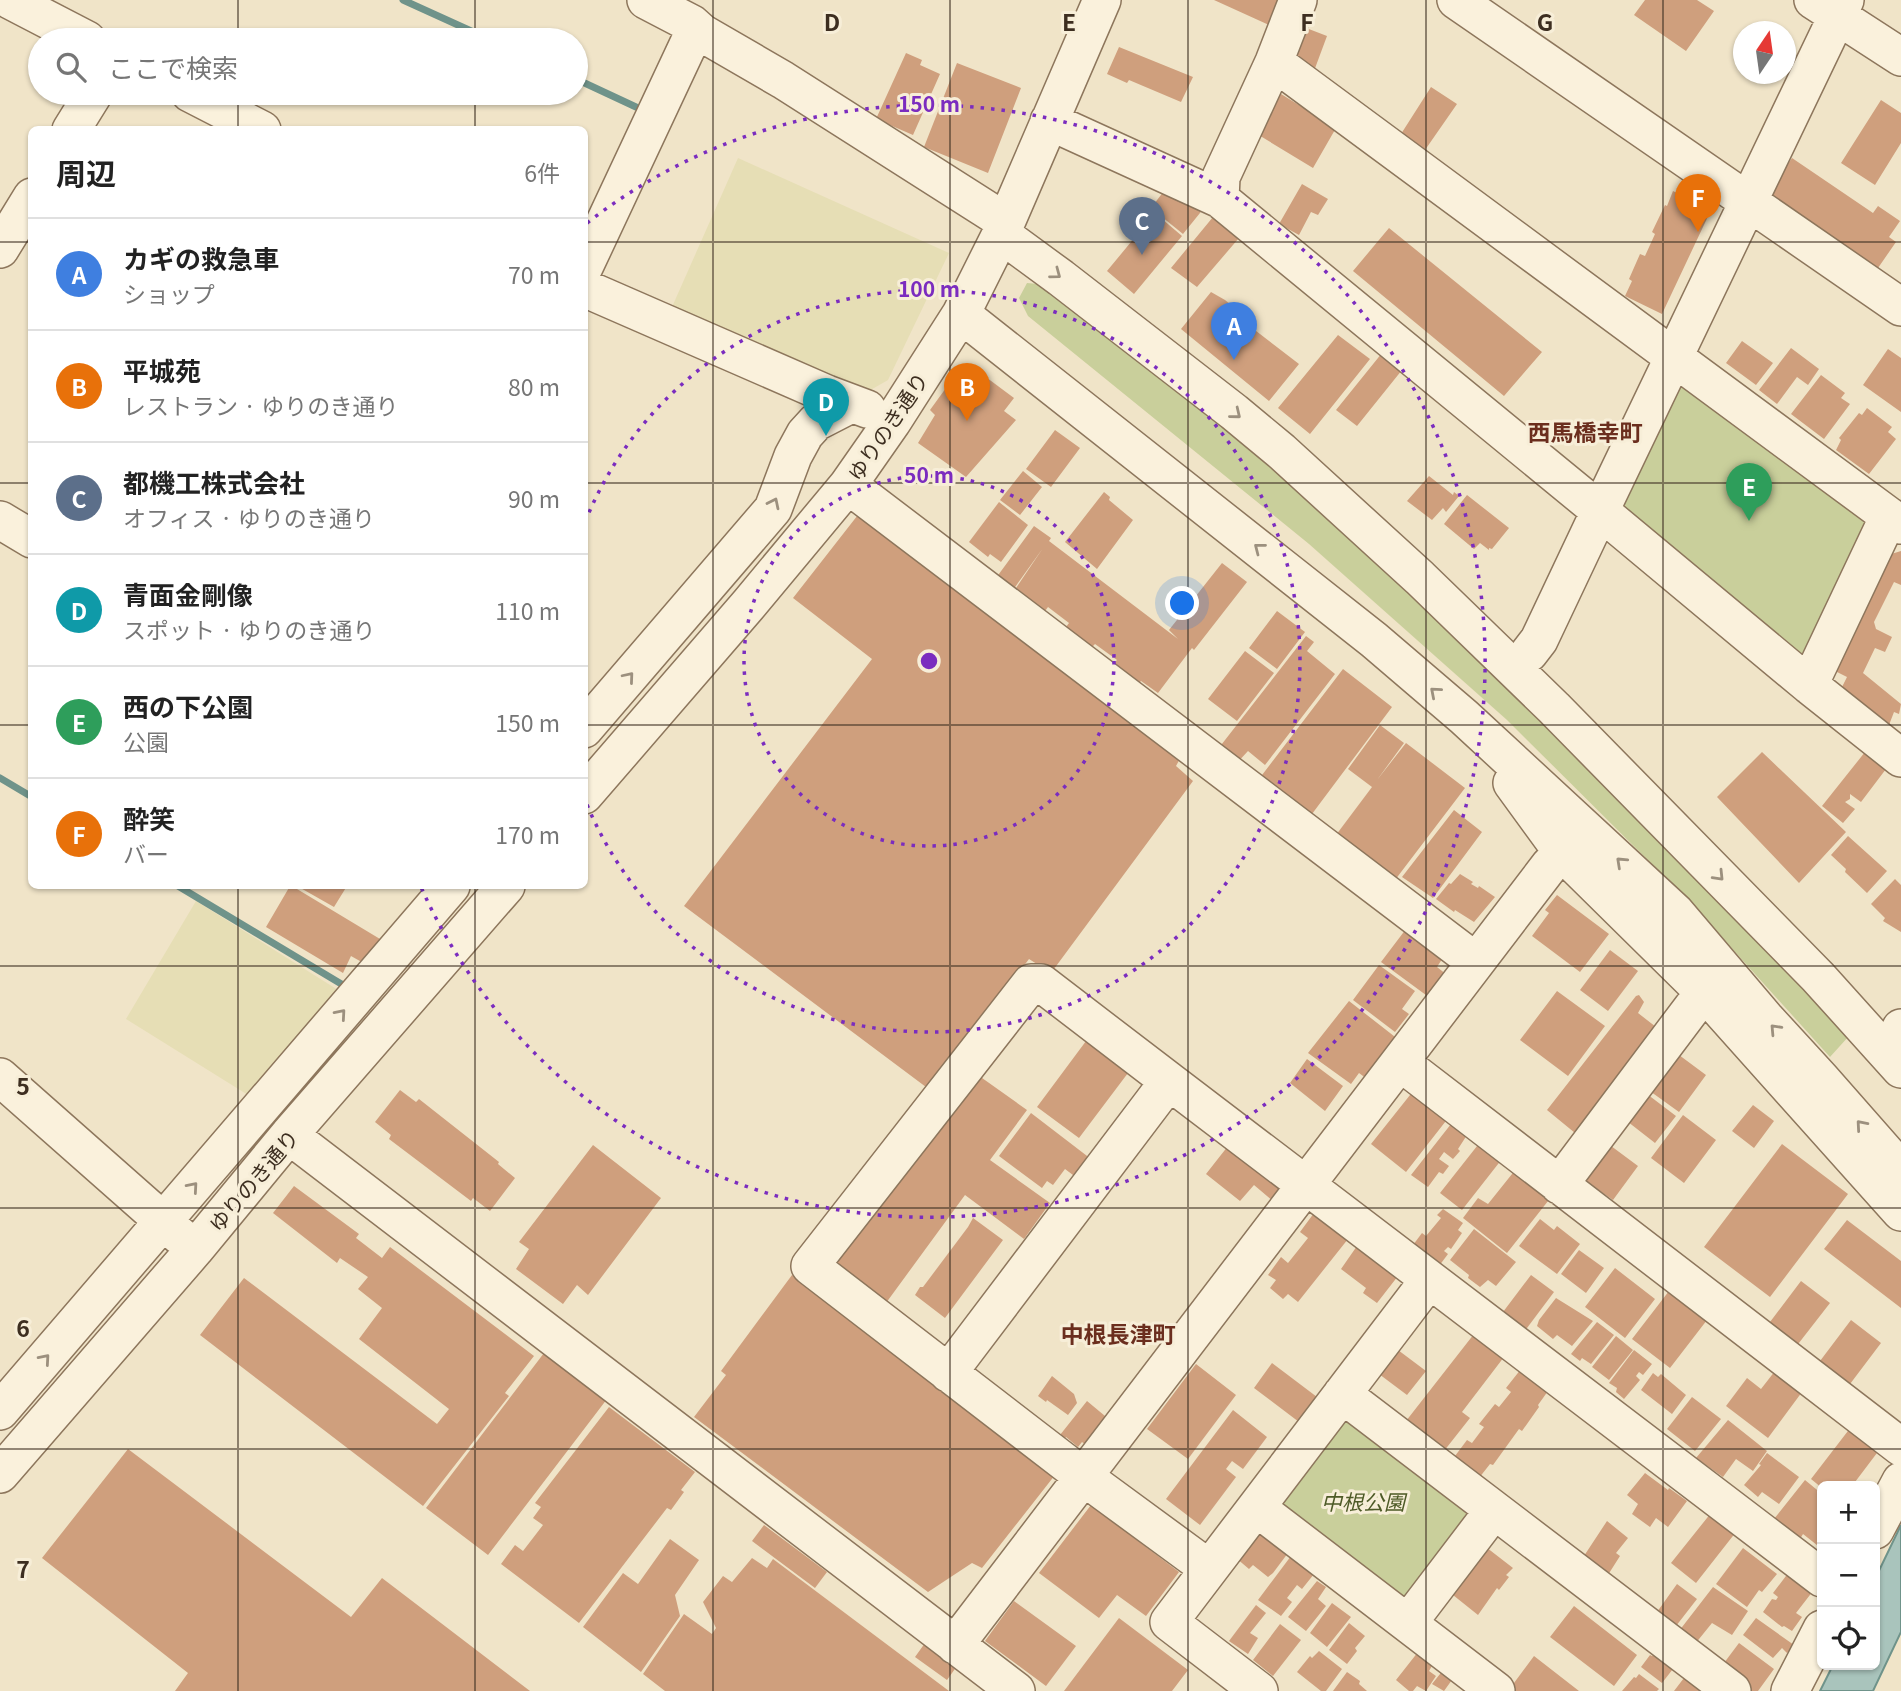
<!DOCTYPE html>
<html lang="ja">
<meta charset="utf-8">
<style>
body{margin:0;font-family:Georgia,"Noto Sans JP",serif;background:#f6f6f6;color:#222}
.controls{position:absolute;right:21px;bottom:21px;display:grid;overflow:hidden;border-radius:10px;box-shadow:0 2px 5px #0004}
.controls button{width:63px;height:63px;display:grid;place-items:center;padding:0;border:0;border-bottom:2px solid #e0e0e0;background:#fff;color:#222;font:35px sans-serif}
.compass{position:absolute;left:1733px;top:21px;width:63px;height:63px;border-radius:50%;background:#fff;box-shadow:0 2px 5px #0004;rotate:13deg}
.you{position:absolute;left:1183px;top:604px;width:24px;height:24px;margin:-18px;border:5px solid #fff;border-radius:50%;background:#1a73e8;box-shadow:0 0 0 10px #1a73e833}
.badge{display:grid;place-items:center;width:46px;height:46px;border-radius:50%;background:#7c3aed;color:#fff;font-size:23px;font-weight:700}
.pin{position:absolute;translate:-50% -58px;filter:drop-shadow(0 2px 4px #0008)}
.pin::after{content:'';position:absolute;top:37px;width:24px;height:21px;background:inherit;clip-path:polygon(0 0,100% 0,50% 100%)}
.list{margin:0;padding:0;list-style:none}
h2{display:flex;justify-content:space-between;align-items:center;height:91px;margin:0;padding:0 28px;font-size:30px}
h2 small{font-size:23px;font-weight:400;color:#767676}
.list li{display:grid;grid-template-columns:46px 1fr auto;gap:21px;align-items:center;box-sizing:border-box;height:112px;padding:0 28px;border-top:2px solid #e0e0e0}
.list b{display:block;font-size:26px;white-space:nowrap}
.list p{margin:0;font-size:23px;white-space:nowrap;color:#767676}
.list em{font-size:23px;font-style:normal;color:#767676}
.icon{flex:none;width:38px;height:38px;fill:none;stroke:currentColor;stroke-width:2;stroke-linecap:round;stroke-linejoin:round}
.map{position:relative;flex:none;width:1901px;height:1691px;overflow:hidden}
.search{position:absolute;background:#fff;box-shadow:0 2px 5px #0004;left:28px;top:28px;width:560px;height:77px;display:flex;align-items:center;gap:18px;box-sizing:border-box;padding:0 24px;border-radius:38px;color:#767676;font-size:26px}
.panel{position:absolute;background:#fff;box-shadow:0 2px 5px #0004;left:28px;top:126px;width:560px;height:763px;border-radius:10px}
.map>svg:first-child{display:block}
</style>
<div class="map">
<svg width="1901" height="1691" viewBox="0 0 1901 1691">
<rect width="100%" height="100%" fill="#f0e4c8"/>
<!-- farmland -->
<path fill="#e6deb5" d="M738,158L949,253L888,380L867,392L672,307Z
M196,901L346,995L256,1100L126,1019Z"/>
<!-- green -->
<path fill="#c9cf9b" d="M1027,283L1049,285L1228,425L1581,752L1849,1036L1830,1057L1689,901L1507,720L1309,544L1028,316L1019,298Z
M1680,381L1871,525L1814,648L1792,657L1615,499Z
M1348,1418L1471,1509L1418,1596L1399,1601L1278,1501L1339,1423Z"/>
<!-- water -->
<path fill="#a9c4bc" stroke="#6f938a" stroke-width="2" d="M1901,1525V1632L1873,1691H1820L1833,1665H1875V1579Z"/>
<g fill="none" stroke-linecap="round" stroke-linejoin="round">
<!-- stream -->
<path stroke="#6f938a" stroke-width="7" d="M403,0L491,40
M576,79L636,107
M0,778L32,797
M178,886L348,988"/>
</g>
<!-- building -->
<path fill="#cf9f7d" d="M1214,0H1280L1269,25Z
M1645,0H1697L1714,11L1686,51L1634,15Z
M1301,26L1327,36L1314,71L1299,62L1293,51Z
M1119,47L1193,77L1181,102L1129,80L1127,83L1107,74Z
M906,53L922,60L920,65L940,74L913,135L876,119Z
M957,63L1021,88L988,173L924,147Z
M1431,87L1457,104L1425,150L1401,134Z
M1281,94L1336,128L1313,168L1257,134Z
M1881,100L1901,113V143L1875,185L1841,163Z
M1792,158L1873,213L1878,206L1900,221L1889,237L1896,242L1878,268L1768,193Z
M1302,184L1328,199L1318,215L1311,212L1299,235L1279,224Z
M1167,187L1204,208L1183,234L1151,208Z
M1673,191L1711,210L1662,314L1625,296L1632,281L1629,279L1640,254L1645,256L1655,234L1652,232L1665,205L1667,206Z
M1155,213L1182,236L1134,294L1107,271Z
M1213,217L1239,238L1197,287L1171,268Z
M1389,228L1542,352L1504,396L1353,271Z
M1211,292L1225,300L1250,320L1247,324L1299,364L1269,401L1181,329Z
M1338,335L1370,359L1310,434L1278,408Z
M1742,341L1773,363L1756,385L1726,363Z
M1791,348L1819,369L1808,385L1797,377L1777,404L1759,390Z
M1888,349L1901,358V412L1863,385Z
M1382,353L1402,370L1357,426L1336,410Z
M971,366L1014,398L1004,411L1016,420L966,477L918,443L935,415L930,410L959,370Z
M1821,375L1845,393L1841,398L1850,404L1824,439L1791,414Z
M1867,408L1892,427L1888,432L1896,439L1869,474L1836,450L1841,440L1839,438L1859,413L1862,415Z
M1055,430L1080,448L1051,487L1026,469Z
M1023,471L1042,487L1020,515L1000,500Z
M1429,476L1453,495L1454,492L1459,496L1446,512L1443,508L1432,520L1407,501Z
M1104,492L1110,497L1109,500L1133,520L1097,569L1065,542Z
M1467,495L1509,528L1492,549L1489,548V550L1480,543L1474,549L1444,524Z
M999,502L1028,525L1001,562L990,554L988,557L969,542Z
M861,511L1182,755L1176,766L1193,781L1051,973L1029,959L930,1090L684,906L872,659L793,598Z
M1034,526L1051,538L1049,541L1178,639L1169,630L1222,563L1247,582L1194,650L1192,648L1158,693L1141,681L1138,684L1113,664L1117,660L1095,644L1092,647L1066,627L1069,623L1048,607L1045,611L1016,588L1043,548L1013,590L996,578Z
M1901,551V585L1894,582L1874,622L1876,629L1892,637L1885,652L1875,648L1863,673L1901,704L1899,714L1894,712L1889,725L1842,687L1847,677L1827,667L1888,555Z
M1277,611L1305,632L1277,669L1249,648Z
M1306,636L1314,642L1307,651L1335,674L1265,765L1248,751L1236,764L1218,749Z
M1245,651L1274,673L1237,721L1208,699Z
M1343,669L1392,707L1309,818L1259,779Z
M1380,725L1404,743L1377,780L1406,743L1465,788L1395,880L1336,835L1372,787L1348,769Z
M1762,752L1846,832L1799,883L1717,797Z
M1865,752L1886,769L1861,802L1850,794V799L1845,802L1855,809L1843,823L1822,806Z
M1454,810L1482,832L1433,898L1402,877Z
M1848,836L1887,871L1867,893L1845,872L1846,869L1831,855Z
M1460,874L1473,882L1471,884L1478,888L1479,886L1495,897L1474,922L1455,910L1454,912L1436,899L1449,883L1451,884Z
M1895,879L1901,885V932L1883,921L1885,918L1871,904Z
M290,886H292L385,942L367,965L351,956L343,973L266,927Z
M297,886H347L334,907Z
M1557,895L1609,934L1580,972L1532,936L1549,913L1545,910Z
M1406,929L1444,956L1437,967L1447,975L1430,998L1381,962Z
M1610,950L1638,971L1608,1011L1580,990Z
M1379,965L1415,991L1402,1009L1409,1014L1395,1032L1353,1000Z
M1557,991L1605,1026L1568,1076L1520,1040Z
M1639,995L1644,1002L1638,1013L1656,1027L1575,1133L1547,1110L1636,996Z
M1349,1001L1399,1040L1367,1079L1359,1073L1351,1084L1308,1053Z
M1089,1037L1131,1069L1079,1138L1037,1107Z
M1675,1052L1706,1075L1679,1112L1647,1089Z
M1307,1059L1343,1086L1325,1111L1290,1083Z
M975,1073L1027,1110L990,1160L1050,1203L1024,1239L965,1195L886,1303L835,1266L840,1259L837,1255Z
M400,1090L416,1102L419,1099L499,1162L498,1164L515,1178L490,1211L473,1198L471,1201L389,1139L391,1135L375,1122Z
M1414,1090L1449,1117L1406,1172L1371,1144Z
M1643,1091L1676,1116L1655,1143L1623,1118Z
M1753,1105L1774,1121L1754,1148L1732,1131Z
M1031,1113L1091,1159L1077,1178L1065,1169L1053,1185L1047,1181L1042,1188L999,1156Z
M1683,1115L1716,1140L1684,1183L1651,1158Z
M1451,1124L1467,1135L1458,1149L1460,1151L1453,1159L1444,1152L1439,1159L1449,1166L1443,1174L1439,1172L1428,1187L1411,1175Z
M1481,1141L1502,1159L1462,1210L1440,1193Z
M1607,1143L1638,1166L1613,1200L1581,1178Z
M1782,1144L1848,1194L1770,1297L1704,1247Z
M593,1145L661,1198L588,1295L577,1285L563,1304L516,1269L529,1249L519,1242Z
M1228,1146L1279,1185L1280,1192L1273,1201L1254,1185L1240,1201L1206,1174Z
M1516,1169L1552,1196L1507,1253L1463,1218L1478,1198L1488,1204Z
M294,1186L359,1234L356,1238L382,1258L390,1247L534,1356L505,1393L509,1396L423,1506L200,1335L244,1278L437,1424L449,1409L359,1339L382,1308L358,1289L368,1277L340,1258L337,1263L273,1213Z
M1443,1209L1463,1223L1458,1230L1462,1233L1451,1249L1448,1247L1444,1251L1448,1254L1436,1270L1410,1249L1422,1233L1426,1236L1441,1218L1437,1215Z
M1314,1213L1348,1239L1298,1302L1288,1294L1283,1299L1270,1288L1276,1280L1268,1275L1281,1257L1288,1263L1308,1238L1300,1232Z
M973,1218L1003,1240L945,1318L915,1295L920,1287H923L968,1227Z
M1540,1219L1554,1230L1557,1226L1580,1244L1557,1274L1519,1246Z
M1847,1220L1901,1261V1308L1824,1249Z
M1474,1229L1516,1262L1496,1286L1488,1280L1480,1287L1468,1278L1469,1275L1450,1260Z
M1357,1246L1398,1276L1377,1303L1363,1293L1366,1288L1341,1269Z
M1579,1250L1604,1268L1586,1293L1561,1274Z
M1615,1268L1655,1299L1625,1338L1585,1307Z
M792,1275L1055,1475L982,1568L972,1563L928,1592L694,1417L726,1375L721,1371Z
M1531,1275L1554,1292L1524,1332L1507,1319L1509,1316L1503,1312Z
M1801,1281L1830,1303L1795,1348L1767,1326Z
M1669,1291L1707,1320L1670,1368L1632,1339Z
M1556,1298L1593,1321L1572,1346L1557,1335L1553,1339L1537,1326L1539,1320Z
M1851,1320L1881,1343L1847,1388L1817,1365Z
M1597,1322L1614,1335L1591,1364L1582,1358L1580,1361L1571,1354Z
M1474,1334L1504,1357L1462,1412L1470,1418L1444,1451L1406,1421Z
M1616,1336L1633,1350L1609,1380L1592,1367Z
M1398,1350L1426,1371L1407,1395L1379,1374Z
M1634,1350L1652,1364L1643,1375L1639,1372L1636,1376L1640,1380L1624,1399L1616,1392L1617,1388L1609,1383Z
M544,1353L607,1399L488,1555L426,1508Z
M1272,1363L1317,1397L1299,1422L1254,1388Z
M1196,1364L1236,1395L1188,1459L1147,1429Z
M1521,1369L1548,1391L1538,1405L1539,1407L1522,1431L1519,1429L1493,1465L1490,1464L1479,1478L1452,1460L1467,1440L1472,1443L1484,1427L1479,1424L1495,1404L1499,1407L1511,1392L1506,1388Z
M1775,1371L1802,1392L1768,1438L1726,1406L1747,1378L1761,1389Z
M1653,1373L1658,1377L1661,1374L1686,1395L1672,1414L1641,1390Z
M1052,1376L1074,1394L1077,1403L1068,1415L1047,1400L1046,1402L1038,1396Z
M1692,1397L1721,1419L1695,1451L1667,1429Z
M1087,1401L1105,1416L1107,1419L1087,1446L1082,1442L1078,1447L1066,1437L1064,1440L1060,1435Z
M609,1407L695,1472L681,1490L684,1492L671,1510L667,1508L579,1623L501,1564L515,1545L523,1551L543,1525L533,1518L541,1507L535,1503Z
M1233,1410L1267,1437L1243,1469L1232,1461L1226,1469L1236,1477L1200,1525L1166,1499Z
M1728,1420L1767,1451L1753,1471L1736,1459L1723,1477L1696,1458Z
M1851,1427L1880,1449L1852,1486H1822V1488L1811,1479Z
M128,1449L351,1617L382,1578L530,1691H175L188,1673L42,1558Z
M1767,1453L1799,1477L1779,1504L1762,1492L1758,1497L1744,1485L1761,1465L1759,1464Z
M1645,1473L1668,1490L1669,1488L1687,1501L1668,1527L1656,1518L1650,1527L1632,1514L1638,1504L1627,1495Z
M1805,1480L1822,1494V1549L1803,1534L1800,1539L1774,1519Z
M1091,1505L1179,1572L1146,1616L1117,1595L1099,1618L1039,1573Z
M1711,1513L1736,1532L1696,1583L1671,1563Z
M1607,1521L1628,1538L1616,1553L1620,1556L1606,1578L1582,1559Z
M764,1525L827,1572L815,1588L752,1541Z
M1257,1530L1288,1553L1273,1573L1268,1577L1253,1565L1249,1569L1236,1558Z
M670,1539L699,1560L675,1595L680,1616L641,1672L583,1627L623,1573L638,1584Z
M1482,1544L1513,1568L1506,1575L1509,1577L1499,1590L1497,1588L1478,1615L1448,1591Z
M1743,1548L1777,1574L1762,1592L1759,1590L1747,1607L1716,1584Z
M1291,1556L1314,1574L1302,1589L1297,1585L1287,1598L1292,1602L1281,1616L1258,1600Z
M752,1558L767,1568L773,1559L949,1691H665L643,1674L684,1614L712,1634L716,1628L703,1602L723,1576L732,1582Z
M1789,1572L1813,1591L1796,1613L1802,1617L1792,1631L1784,1626L1782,1627L1763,1612L1772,1599L1776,1600L1778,1597L1773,1593Z
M1317,1581L1326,1587L1318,1599L1326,1606L1306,1631L1288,1617Z
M1677,1584L1697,1599L1676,1626L1657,1612Z
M1713,1587L1748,1611L1732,1635L1712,1623L1695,1644L1679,1631Z
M1014,1601L1076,1646L1046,1686L985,1641Z
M1332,1603L1351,1617L1327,1647L1310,1633Z
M1256,1605L1266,1613L1250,1633L1258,1638L1248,1654L1229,1641Z
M1574,1606L1637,1655L1614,1686L1550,1637Z
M1119,1618L1188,1670L1172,1691H1064Z
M1756,1618L1794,1645L1787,1653L1782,1648L1773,1658L1743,1635Z
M1349,1623L1365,1636L1355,1648L1357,1651L1347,1664L1329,1650Z
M1280,1624L1301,1640L1273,1676L1253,1660Z
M925,1643L957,1666L947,1680L915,1657Z
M1739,1643L1774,1669L1758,1691H1752L1721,1667Z
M1319,1651L1342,1669L1326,1691H1321L1297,1672L1310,1656L1312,1658Z
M1657,1651L1676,1665L1662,1683L1641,1667L1650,1655L1652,1656Z
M1418,1652L1433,1664L1429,1671L1436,1676L1426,1691L1417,1686L1413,1691H1409L1396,1680Z
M1534,1656L1579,1691H1516L1511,1687Z
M1444,1669L1454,1677L1444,1691L1432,1684Z
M1347,1672L1360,1681L1359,1684L1367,1691H1333Z
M1639,1674L1659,1689L1657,1691H1622L1634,1677L1636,1678Z
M1687,1674L1705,1691H1674Z"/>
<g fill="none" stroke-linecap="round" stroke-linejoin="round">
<!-- minor casing -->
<g stroke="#8d765c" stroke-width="40">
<path id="minor" d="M10,0L87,40
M646,0L692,24L702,33L783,80L1006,222
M1298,0L1274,62L1221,177L1220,199L1600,511L1845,0
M1456,0L1901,307
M1813,0L1901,57
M1274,62L1901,525
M190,93L262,130
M1049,121L1220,199
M71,130L94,93
M1001,234L1061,278L1234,412L1281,451L1420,578L1554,708L1818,977L1901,1069
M0,249L32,197
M584,267L696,28
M584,288L827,394L867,409
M961,314L1374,640L1464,717L1675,912L1765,1018L1821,1079L1901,1170
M848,485L1476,962
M0,520L32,539
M1529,653L1539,640L1600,511L1809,685L1901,758
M1809,685L1889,516
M584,729L773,509L793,456L805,434L816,422L851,404
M1512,783L1563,853L1707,995L1901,1212
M584,795L749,604L848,485L892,422L961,314L1001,234L1102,0
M1900,1030L1901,1028
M1400,1062L1901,1447
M0,1077L180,1236
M1169,1081L1041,983H1031L810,1266L1084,1477L1208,1568
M289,1135L1016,1691
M1559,1185L1692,1008L1707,995
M948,1373L1169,1081L1822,1578
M1342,1394L1732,1691
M0,1411L451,886
M0,1474L195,1249L289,1135L506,886
M1257,1508L1496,1691
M1875,1530L1901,1481
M1408,1623L1494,1510
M955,1645L1550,865L1563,853
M1259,1691L1169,1622L1429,1280
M1790,1691L1822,1629"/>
</g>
<!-- minor -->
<use href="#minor" stroke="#faf1dc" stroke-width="37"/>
</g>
<!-- one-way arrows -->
<defs><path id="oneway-chevron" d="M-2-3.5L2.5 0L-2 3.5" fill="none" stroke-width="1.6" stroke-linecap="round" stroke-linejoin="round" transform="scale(1.75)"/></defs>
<g stroke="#9c907e">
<use href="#oneway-chevron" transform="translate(1056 274) rotate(37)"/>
<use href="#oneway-chevron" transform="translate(1236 414) rotate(39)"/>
<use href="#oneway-chevron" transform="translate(774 503) rotate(-64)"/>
<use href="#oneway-chevron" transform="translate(1259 548) rotate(-142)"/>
<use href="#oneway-chevron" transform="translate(629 677) rotate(-50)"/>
<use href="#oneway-chevron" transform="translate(1435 692) rotate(-139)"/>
<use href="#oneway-chevron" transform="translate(1621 862) rotate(-137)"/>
<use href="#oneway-chevron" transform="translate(1719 876) rotate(46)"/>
<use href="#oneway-chevron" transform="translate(341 1014) rotate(-49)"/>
<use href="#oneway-chevron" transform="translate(1775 1029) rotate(-133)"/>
<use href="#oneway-chevron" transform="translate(1861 1125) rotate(-131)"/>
<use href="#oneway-chevron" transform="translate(193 1187) rotate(-49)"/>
<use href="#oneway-chevron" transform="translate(45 1359) rotate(-49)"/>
</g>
<!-- grid -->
<path fill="none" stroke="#3d2e20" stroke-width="2" stroke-opacity="0.55" d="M238,0V40M475,0V40M713,0V1691M950,0V1691M1188,0V1691M1426,0V1691M1663,0V1691M238,93V130M475,93V130M0,242H32M584,242H1901M0,483H32M584,483H1901M0,725H32M584,725H1901M238,886V1691M475,886V1691M0,966H1901M0,1208H1901M0,1449H1901"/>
<!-- distance rings -->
<g fill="none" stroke="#7b2cbf" stroke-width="3.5" stroke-dasharray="3.5 7">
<circle cx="929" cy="661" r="185"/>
<path d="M585 522A371 371 0 1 1 585 800"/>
<path d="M587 223A556 556 0 1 1 421 887"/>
</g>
<g text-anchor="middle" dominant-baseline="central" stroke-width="6" stroke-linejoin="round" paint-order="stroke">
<!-- street labels -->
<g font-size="21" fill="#3d2e20" stroke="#f7eed8">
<text transform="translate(887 426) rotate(-56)">ゆりのき通り</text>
<text transform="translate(253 1180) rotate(-50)">ゆりのき通り</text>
</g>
<!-- park labels -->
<g font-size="21" font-style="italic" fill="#4d5a26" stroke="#f7eed8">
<text x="1363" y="1501">中根公園</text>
</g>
<!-- neighbourhood labels -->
<g font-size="23" font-weight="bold" fill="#6b2e1e" stroke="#f7eed8">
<text x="1585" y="431">西馬橋幸町</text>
<text x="1118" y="1333">中根長津町</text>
</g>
</g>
<g font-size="23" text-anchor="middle" font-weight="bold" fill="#3d2e20" stroke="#f7eed8" stroke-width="6" stroke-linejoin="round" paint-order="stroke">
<text x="832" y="31">D</text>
<text x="1069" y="31">E</text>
<text x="1307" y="31">F</text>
<text x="1545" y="31">G</text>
<text x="23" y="1095">5</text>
<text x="23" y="1337">6</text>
<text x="23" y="1578">7</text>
</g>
<circle cx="929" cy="661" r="10" fill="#7b2cbf" stroke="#f7eed8" stroke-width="3.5"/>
<g font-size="21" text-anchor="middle" font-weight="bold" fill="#7b2cbf" stroke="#f7eed8" stroke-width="6" stroke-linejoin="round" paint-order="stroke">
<text x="929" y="112">150 m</text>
<text x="929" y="297">100 m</text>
<text x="929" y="483">50 m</text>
</g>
</svg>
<div class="controls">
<button>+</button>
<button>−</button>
<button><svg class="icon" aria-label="locate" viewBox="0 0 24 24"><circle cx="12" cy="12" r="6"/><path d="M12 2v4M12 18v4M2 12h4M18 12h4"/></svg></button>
</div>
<svg class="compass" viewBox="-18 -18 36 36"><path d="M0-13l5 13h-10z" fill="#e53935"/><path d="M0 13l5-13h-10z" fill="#767676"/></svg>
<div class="you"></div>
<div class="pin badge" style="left:1234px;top:360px;background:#3f7fe0">A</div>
<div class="pin badge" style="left:967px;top:421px;background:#e8710a">B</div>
<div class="pin badge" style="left:1142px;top:255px;background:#5c6f8a">C</div>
<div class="pin badge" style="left:826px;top:436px;background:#0f9aa8">D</div>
<div class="pin badge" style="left:1749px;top:521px;background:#2e9e5b">E</div>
<div class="pin badge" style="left:1698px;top:232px;background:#e8710a">F</div>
<div class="search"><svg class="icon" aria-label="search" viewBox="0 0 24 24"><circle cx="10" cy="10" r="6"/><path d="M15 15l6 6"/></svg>ここで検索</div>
<section class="panel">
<h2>周辺<small>6件</small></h2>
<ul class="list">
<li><span class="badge" style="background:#3f7fe0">A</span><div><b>カギの救急車</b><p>ショップ</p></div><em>70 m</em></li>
<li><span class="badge" style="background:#e8710a">B</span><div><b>平城苑</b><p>レストラン · ゆりのき通り</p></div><em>80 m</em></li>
<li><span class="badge" style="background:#5c6f8a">C</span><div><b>都機工株式会社</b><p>オフィス · ゆりのき通り</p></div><em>90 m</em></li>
<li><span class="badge" style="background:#0f9aa8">D</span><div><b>青面金剛像</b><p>スポット · ゆりのき通り</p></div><em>110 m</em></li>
<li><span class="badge" style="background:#2e9e5b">E</span><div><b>西の下公園</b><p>公園</p></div><em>150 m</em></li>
<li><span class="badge" style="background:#e8710a">F</span><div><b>酔笑</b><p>バー</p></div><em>170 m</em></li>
</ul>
</section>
</div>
